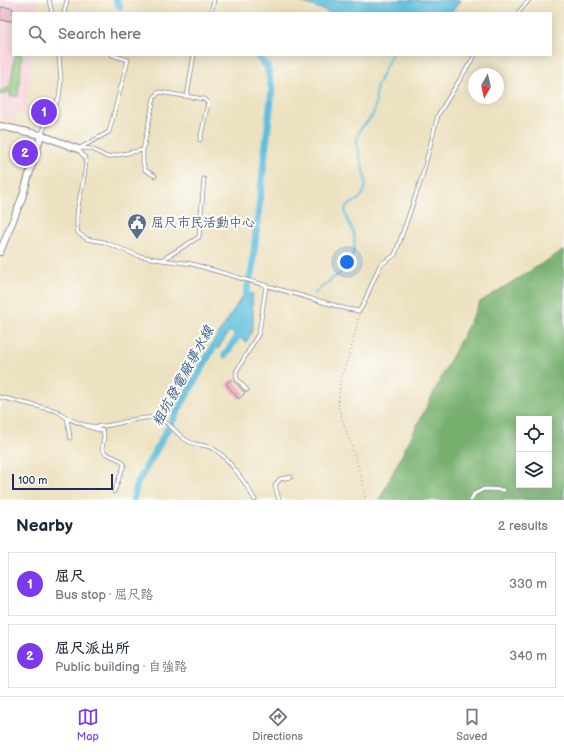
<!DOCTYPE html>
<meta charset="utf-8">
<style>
body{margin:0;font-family:"Balsamiq Sans","LXGW WenKai TC",sans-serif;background:#f2f2f3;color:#1f2937}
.controls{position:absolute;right:12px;bottom:12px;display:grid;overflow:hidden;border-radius:0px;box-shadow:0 2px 10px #0003}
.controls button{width:36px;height:36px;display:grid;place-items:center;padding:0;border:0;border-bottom:1px solid #e0e1e3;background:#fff;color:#1f2937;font:20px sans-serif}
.compass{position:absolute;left:468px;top:68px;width:36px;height:36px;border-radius:50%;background:#fff;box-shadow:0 2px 10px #0003;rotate:188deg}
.scale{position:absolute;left:12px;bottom:10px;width:101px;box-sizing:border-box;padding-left:4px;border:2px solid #1b2f5e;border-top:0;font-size:11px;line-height:14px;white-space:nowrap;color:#1b2f5e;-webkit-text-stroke:3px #fdfcf7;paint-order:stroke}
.you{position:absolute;left:347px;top:262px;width:14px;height:14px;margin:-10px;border:3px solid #fff;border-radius:50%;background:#1a73e8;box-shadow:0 0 0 6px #1a73e833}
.badge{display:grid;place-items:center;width:26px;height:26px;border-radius:50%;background:#7c3aed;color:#fff;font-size:13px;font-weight:700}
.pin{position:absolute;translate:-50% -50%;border:2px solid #fff;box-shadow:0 1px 4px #0006}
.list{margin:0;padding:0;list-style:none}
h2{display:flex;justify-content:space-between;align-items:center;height:52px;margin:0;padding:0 16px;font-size:17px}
h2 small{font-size:13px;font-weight:400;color:#747a83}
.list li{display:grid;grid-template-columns:26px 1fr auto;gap:12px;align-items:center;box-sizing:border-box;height:64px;margin:0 8px 8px;padding:0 8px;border:1px solid #e0e1e3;border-radius:0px}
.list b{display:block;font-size:15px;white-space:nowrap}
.list p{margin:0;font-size:13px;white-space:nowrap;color:#747a83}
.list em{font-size:13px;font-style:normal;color:#747a83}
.icon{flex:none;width:22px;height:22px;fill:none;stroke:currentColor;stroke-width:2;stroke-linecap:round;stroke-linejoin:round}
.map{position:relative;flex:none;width:564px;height:500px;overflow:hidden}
.search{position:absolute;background:#fff;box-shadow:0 2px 10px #0003;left:12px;right:12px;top:12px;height:44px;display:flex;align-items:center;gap:10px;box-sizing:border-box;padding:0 14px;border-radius:0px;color:#747a83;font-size:15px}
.sheet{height:196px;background:#fff}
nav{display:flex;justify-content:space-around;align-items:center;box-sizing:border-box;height:56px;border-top:1px solid #e0e1e3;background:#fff;font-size:11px;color:#747a83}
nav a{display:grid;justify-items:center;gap:2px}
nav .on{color:#7c3aed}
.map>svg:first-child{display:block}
</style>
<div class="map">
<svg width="564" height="500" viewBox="0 0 564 500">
<rect width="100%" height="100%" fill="#fdfcf7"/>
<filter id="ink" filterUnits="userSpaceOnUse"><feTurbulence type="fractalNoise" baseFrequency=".025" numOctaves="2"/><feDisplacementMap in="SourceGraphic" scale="8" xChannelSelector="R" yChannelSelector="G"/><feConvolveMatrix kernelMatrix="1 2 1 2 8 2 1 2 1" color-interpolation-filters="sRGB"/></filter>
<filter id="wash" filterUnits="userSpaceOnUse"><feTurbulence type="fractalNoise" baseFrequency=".012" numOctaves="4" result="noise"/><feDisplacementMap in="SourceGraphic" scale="16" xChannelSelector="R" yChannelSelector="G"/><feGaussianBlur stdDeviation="0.9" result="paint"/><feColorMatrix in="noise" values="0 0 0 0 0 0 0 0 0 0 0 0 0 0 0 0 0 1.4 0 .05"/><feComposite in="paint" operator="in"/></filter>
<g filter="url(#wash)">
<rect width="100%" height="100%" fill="#ece1c0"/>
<!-- built -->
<path fill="#f5cfd9" d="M0,0H38L36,13H13V55H32L26,113L17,112L14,123L6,122L3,115H0Z"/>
<!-- green -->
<path fill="#94cc7f" stroke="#587e6e" d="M15,55H22L18,96H10L11,91L0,95V91L9,87L11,82Z"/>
<!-- forest -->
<path fill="#77b06e" stroke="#497066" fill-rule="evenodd" d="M564,250V500H379L480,302ZM519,419H549V485H519Z"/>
<!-- water -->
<path fill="#60bfde" stroke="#3e779e" d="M296,0H461L450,13H332Z
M244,293L253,294C250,313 259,324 246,342L229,331L218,349L212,345Z"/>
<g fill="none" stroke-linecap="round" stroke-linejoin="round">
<!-- stream -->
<path stroke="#60bfde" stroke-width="2" d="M314,294C324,284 336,277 346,268C353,260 357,242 353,232C350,222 343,216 346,206C383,193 356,162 357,139C358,127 369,123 373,114C377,105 375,95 377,86C381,76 387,65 391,55"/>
<!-- canal -->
<path stroke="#60bfde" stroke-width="7" d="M116,0L120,6
M244,302L252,270L272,90L267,66L256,55
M225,355L236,339L238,327
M133,500L137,484L218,339"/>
</g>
<g id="blocks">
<!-- building -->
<path fill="#eca7bc" d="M0,7L13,8V21L0,20Z
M23,142L32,145L27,161L18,159Z
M232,379L245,393L239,399L226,384Z"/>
</g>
</g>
<g filter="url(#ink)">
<use href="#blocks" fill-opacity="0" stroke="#84888f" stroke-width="1"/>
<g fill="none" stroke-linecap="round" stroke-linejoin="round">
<!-- service casing -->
<g stroke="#84888f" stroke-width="4.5">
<path id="service" d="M49,0L52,13
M64,13L67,0
M211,13L214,0
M518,13L529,0
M112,55L128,60L109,132L78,149L86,159C86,183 73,209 78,233L87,239L104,242L139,256L162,260L199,237L204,179
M187,96L194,55
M41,135L59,97L61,80L59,55
M80,148L92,149L107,157L143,150L154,98L159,92L204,99L208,103L200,140
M143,150V163L145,170L155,176
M162,260L192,264L347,309L359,311L363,305L380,265L395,255L422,177L438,115L475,55
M247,390L237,379L236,372L259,333L266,286
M0,397L57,411L67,418L70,438
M67,418C78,423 90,428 102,426C120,425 136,416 154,418C169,420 174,432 186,440C194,446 203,444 212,448C227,455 247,485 255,500
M86,426L103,431L104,436L102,449L105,453L122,461L124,465L114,492
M279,500L275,485L280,479L291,477
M471,500L474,494L484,489L504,490"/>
</g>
<!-- minor casing -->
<g stroke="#84888f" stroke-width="8">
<path id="minor" d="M0,126L41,135L78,149
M0,252L22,198L41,135"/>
</g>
<!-- path -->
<path stroke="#84888f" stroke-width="1" stroke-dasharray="1 3" stroke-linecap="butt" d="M359,315L353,343L340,381L338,406L361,475L366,500"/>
<!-- service -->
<use href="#service" stroke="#fff" stroke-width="3"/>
<!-- minor -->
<use href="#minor" stroke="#fff" stroke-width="6"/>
</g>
</g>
<!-- icons -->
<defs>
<g id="civic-pin" transform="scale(1)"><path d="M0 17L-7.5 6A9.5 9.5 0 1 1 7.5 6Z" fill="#5c6f8a" stroke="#fdfcf7"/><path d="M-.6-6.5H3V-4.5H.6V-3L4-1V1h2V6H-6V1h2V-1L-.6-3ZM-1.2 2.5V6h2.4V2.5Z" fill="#fff"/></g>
</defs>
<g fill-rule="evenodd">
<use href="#civic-pin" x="137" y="223"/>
</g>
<g text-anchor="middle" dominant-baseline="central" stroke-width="4" stroke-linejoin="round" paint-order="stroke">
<!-- service labels -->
<g font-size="13" fill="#4e5e75" stroke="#fdfcf7" text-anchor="start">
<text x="151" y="223">屈尺市民活動中心</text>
</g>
<!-- water labels -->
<g font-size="14" font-style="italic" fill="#305a84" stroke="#fdfcf7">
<text transform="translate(183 376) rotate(-61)">粗坑發電廠導水線</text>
</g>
</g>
</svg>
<div class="controls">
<button><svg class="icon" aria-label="locate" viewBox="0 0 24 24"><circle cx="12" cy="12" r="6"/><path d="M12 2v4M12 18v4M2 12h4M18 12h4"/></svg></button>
<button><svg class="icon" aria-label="layers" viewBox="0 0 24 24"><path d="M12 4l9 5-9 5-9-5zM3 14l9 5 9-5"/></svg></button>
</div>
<svg class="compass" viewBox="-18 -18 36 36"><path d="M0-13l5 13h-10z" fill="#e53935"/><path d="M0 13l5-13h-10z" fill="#747a83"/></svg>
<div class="scale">100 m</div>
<div class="you"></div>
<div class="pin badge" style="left:44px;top:112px">1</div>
<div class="pin badge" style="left:25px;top:153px">2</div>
<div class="search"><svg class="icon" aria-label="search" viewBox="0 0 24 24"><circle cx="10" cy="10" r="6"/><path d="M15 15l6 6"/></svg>Search here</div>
</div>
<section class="sheet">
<h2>Nearby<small>2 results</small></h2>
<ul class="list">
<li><span class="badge">1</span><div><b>屈尺</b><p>Bus stop · 屈尺路</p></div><em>330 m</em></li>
<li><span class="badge">2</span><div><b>屈尺派出所</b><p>Public building · 自強路</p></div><em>340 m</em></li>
</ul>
</section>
<nav>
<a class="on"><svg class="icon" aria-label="map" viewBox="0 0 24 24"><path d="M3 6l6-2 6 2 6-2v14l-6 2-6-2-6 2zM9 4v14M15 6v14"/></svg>Map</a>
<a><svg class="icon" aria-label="directions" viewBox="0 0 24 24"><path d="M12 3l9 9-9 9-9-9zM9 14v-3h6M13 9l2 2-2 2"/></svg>Directions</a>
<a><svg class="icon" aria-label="saved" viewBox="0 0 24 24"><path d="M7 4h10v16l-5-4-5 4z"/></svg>Saved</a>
</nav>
